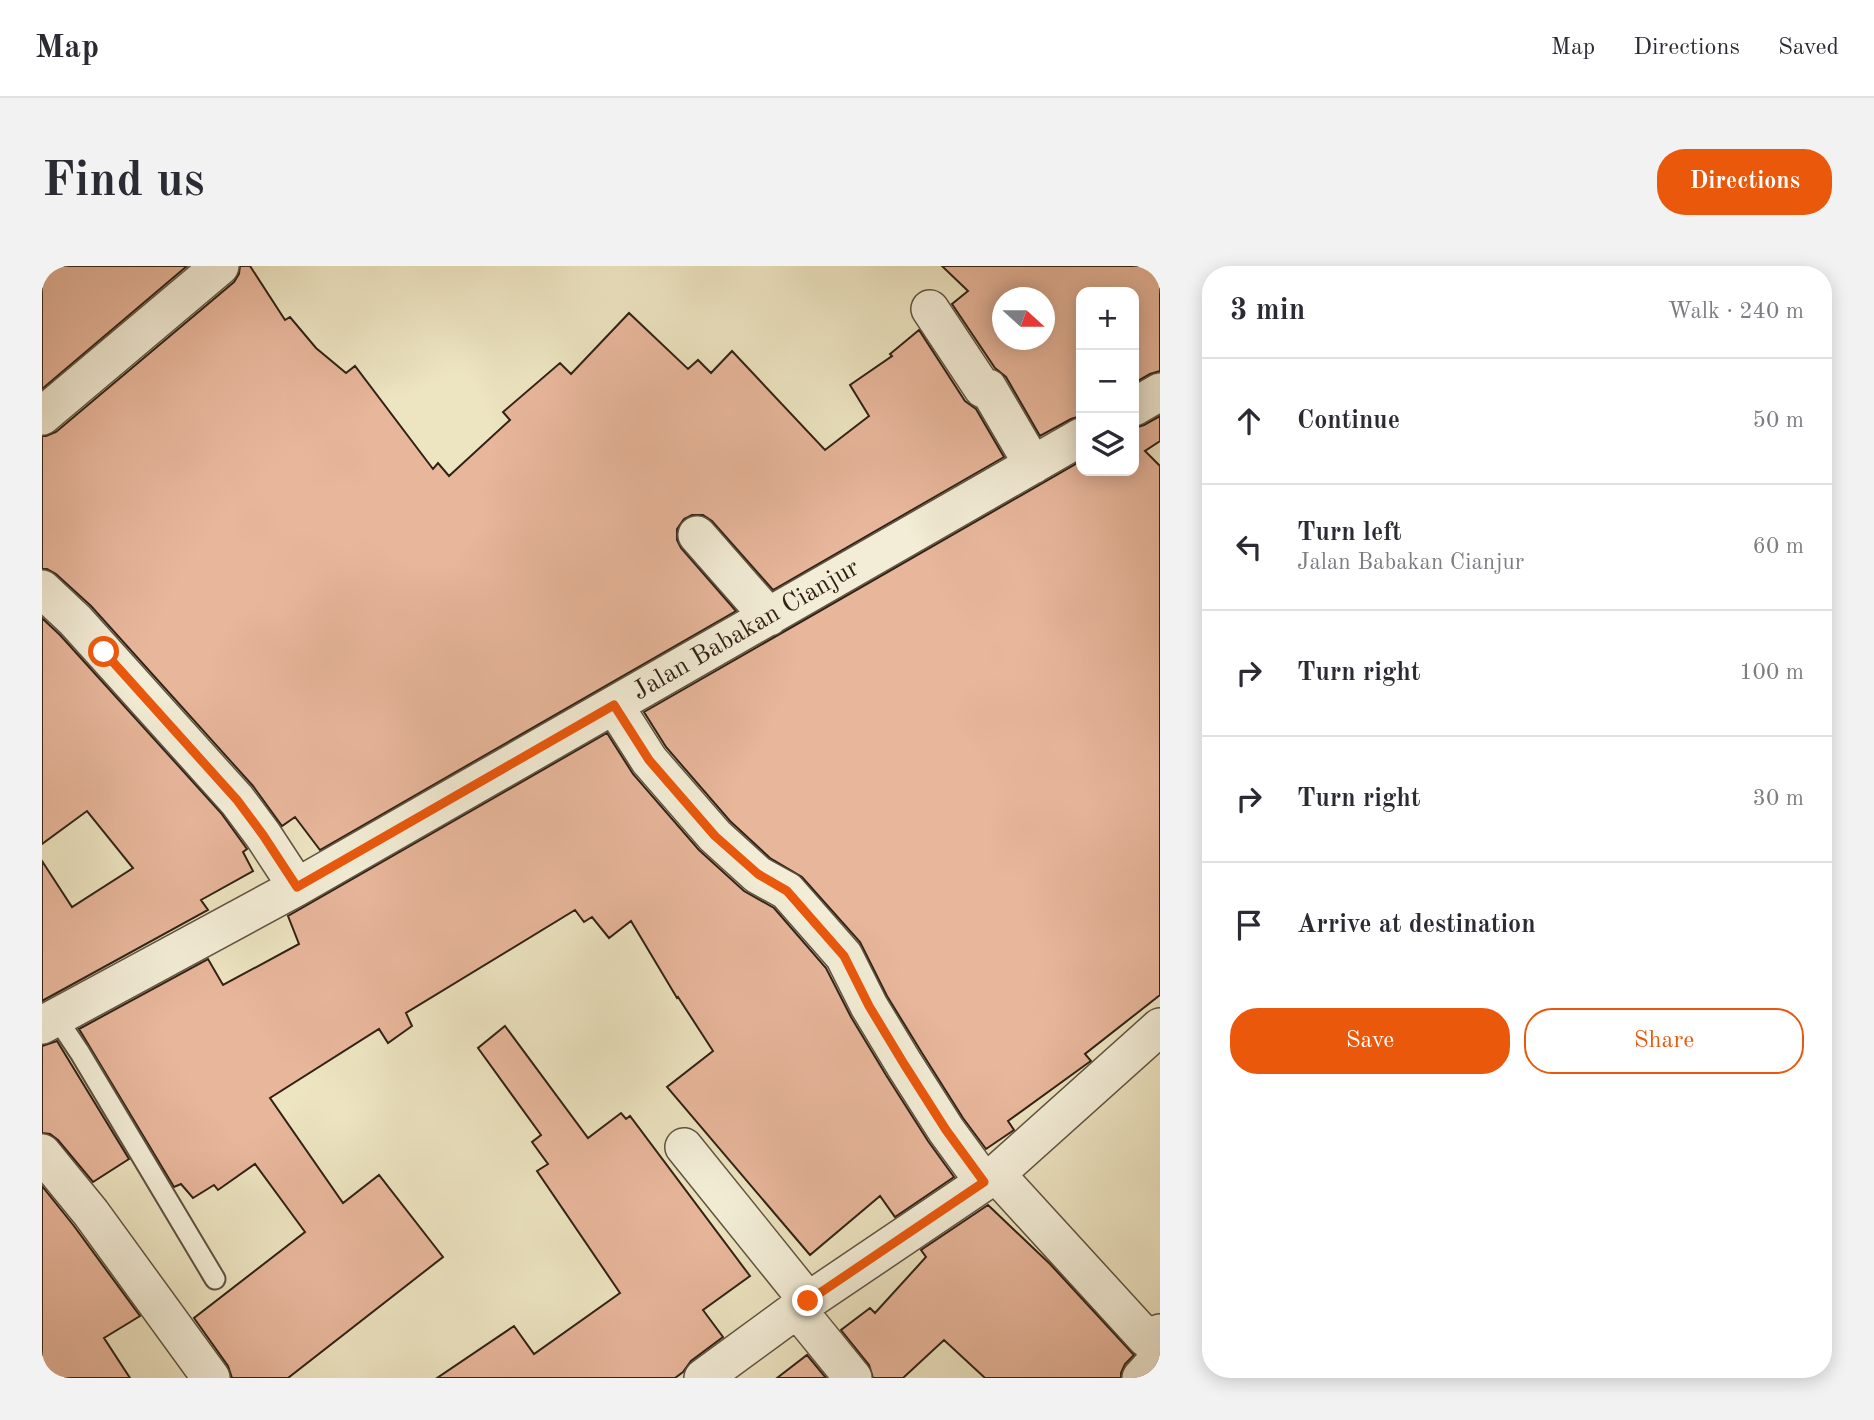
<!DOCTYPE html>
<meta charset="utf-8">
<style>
body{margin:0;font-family:"Old Standard TT",serif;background:#f2f2f3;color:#2b2b33}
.controls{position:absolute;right:21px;top:21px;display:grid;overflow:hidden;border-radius:14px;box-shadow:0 4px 18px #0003}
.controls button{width:63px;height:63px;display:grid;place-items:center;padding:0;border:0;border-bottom:2px solid #e1e1e2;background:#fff;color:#2b2b33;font:35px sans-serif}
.compass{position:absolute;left:950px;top:21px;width:63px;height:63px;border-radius:50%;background:#fff;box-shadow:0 4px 18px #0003;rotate:111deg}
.stop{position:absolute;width:21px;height:21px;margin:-16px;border:5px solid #ea580c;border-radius:50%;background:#fff}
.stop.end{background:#ea580c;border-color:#fff;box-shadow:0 2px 7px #0008}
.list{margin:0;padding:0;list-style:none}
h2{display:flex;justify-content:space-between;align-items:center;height:91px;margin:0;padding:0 28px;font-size:30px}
h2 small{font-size:23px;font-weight:400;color:#7c7c81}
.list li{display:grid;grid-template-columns:46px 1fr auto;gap:21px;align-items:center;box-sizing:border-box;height:126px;padding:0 28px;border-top:2px solid #e1e1e2}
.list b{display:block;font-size:26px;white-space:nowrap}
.list p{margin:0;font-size:23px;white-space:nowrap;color:#7c7c81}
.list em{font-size:23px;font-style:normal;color:#7c7c81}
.actions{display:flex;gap:14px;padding:21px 28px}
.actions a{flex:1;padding:16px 0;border:2px solid #ea580c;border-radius:28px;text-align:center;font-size:24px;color:#ea580c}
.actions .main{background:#ea580c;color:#fff}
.icon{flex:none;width:38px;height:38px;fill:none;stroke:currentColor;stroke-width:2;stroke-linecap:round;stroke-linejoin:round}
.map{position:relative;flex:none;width:1118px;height:1112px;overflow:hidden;border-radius:28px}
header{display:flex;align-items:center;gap:42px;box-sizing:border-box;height:98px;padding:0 35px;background:#fff;border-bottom:2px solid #e1e1e2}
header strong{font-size:33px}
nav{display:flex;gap:38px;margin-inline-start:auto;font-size:24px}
.intro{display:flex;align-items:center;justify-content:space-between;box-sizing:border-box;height:168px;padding:0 42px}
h1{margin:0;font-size:49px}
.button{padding:18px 32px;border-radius:28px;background:#ea580c;color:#fff;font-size:24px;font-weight:700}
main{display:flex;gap:42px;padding:0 42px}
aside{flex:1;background:#fff;border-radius:28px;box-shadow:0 4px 18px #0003}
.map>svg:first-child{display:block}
</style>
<header>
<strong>Map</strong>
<nav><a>Map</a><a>Directions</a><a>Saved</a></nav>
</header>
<div class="intro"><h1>Find us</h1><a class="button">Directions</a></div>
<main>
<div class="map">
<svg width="1118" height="1112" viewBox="0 0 1118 1112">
<rect width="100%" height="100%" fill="#ede4c1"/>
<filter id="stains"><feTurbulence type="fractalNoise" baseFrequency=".00286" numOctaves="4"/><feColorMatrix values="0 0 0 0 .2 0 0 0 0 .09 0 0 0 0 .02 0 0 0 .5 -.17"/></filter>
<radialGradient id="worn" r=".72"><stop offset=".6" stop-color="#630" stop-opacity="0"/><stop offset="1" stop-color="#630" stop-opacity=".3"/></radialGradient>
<!-- building -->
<path fill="#e8b69b" stroke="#312115" stroke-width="2" fill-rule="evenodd" d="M0,0H145L0,123Z
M198,0H208L243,54L248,51L274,82L304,107L313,100L391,203L396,197L407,210L468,154L461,146L518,97L529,108L587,47L646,103L656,94L669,107L690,85L783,184L827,150L808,119L850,90L848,88L877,64L923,135L934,143L962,191L731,324L670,255L661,249H650L642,253L635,263V274L639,282L694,345L278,584L253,551L240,560L211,520L49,340L14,308L5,303H0V170H4L14,166L192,16L197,8Z
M900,0H1118V105L1108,108L1092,117V26H1039V150L1029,153L998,170L964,111L953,102L910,38L926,25ZM961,32H1003V74H961Z
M1118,150V175L1103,185L1118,200V729L1043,788L1049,795L1046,797L966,855L972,864L944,883L921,852L880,787L845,730L818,676L760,611L728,592L688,555L624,481L602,446L1039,195V205H1092V162L1102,159Z
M0,352L18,369L179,547L205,583L201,586L211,605L159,634L166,644L0,735V595L30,641L91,602L45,545L0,578Z
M565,467L591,508L657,584L702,625L732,642L784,702L809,751L844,809L886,875L912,911L853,951L838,930L768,989L625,821L671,785L636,731L635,732L589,655L567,672L550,651L542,656L533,644L364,747L370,760L346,777L337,763L228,832L301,937L337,909L401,991L246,1112H190L186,1100L152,1052L263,966L213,898L176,924L172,919L151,932L139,918L132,921L37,763L166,693L181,719L257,678L246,650Z
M463,760L546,872L579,847L584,853L588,850L708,1010L661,1044L681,1071L649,1095L641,1106L633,1112H395L472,1060L492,1088L578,1027L495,905L506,898L490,876L499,869L436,782Z
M15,775L87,893L51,916L16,874L8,868L0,867V780Z
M0,920L32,960L98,1050L62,1072L88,1112H0Z
M946,939L1008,998L1092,1089L1083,1098L1079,1107V1112H943L902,1074L861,1112H831L827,1099L799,1064L828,1042L833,1047L884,991L879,984Z
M765,1089L784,1112H735Z"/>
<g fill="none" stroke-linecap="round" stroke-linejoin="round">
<!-- lane casing -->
<g stroke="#605240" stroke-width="23">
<path id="lane" d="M14,751L38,787L173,1013"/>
</g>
<!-- street casing -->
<g stroke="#605240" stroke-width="40">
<path id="street" d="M888,43L941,123L946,122L991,199
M1092,141L1118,126
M0,150L178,0
M655,269L727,351
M0,323L33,354L195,534L221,569L255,621
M572,439L607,494L673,570L716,609L745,625L802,690L827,740L862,798L904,864L942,916
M0,759L255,621L1039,171
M642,881L766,1035
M0,887L49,947L169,1112
M954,908L1104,1072L1108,1075L1118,1067
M755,1043L811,1112
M661,1112L766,1035L954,908L1118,761
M1099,1112L1118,1091L1108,1075"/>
</g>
<!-- lane -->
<use href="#lane" stroke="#f3edd7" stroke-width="19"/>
<!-- street -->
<use href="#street" stroke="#f3edd7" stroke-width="37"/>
</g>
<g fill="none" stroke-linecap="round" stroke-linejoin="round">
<!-- route -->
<path stroke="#ea580c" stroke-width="9" d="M62,386L195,534L221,569L255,621L572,439L607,494L673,570L716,608L745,625L802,690L827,740L862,798L904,864L942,916L766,1035"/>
</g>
<g text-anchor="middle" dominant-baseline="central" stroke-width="5" stroke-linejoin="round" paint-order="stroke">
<!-- street labels -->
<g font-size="26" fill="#312115" stroke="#f3edd7">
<text transform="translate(704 364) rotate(-30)">Jalan Babakan Cianjur</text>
</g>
</g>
<rect width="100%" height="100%" filter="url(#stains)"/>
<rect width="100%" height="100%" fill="url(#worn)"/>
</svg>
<div class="controls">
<button>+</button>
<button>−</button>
<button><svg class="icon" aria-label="layers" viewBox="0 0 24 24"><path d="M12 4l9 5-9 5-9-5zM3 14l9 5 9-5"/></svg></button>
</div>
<svg class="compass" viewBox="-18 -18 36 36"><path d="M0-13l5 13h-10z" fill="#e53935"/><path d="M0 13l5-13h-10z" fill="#7c7c81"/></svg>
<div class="stop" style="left:62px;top:386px"></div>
<div class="stop end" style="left:766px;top:1035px"></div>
</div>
<aside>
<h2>3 min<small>Walk · 240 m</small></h2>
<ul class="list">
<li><svg class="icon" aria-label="ahead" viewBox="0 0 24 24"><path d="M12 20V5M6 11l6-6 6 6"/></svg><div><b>Continue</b></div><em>50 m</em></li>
<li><svg class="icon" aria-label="left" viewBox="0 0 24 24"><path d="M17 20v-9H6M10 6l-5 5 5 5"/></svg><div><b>Turn left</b><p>Jalan Babakan Cianjur</p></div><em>60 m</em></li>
<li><svg class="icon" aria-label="right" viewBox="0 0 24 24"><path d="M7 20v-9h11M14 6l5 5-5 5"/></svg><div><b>Turn right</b></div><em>100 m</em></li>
<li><svg class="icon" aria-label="right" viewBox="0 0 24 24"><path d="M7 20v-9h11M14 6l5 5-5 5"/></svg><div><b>Turn right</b></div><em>30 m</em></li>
<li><svg class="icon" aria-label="arrive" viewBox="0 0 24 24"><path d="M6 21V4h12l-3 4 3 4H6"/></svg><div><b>Arrive at destination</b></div></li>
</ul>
<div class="actions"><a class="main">Save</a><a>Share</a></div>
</aside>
</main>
